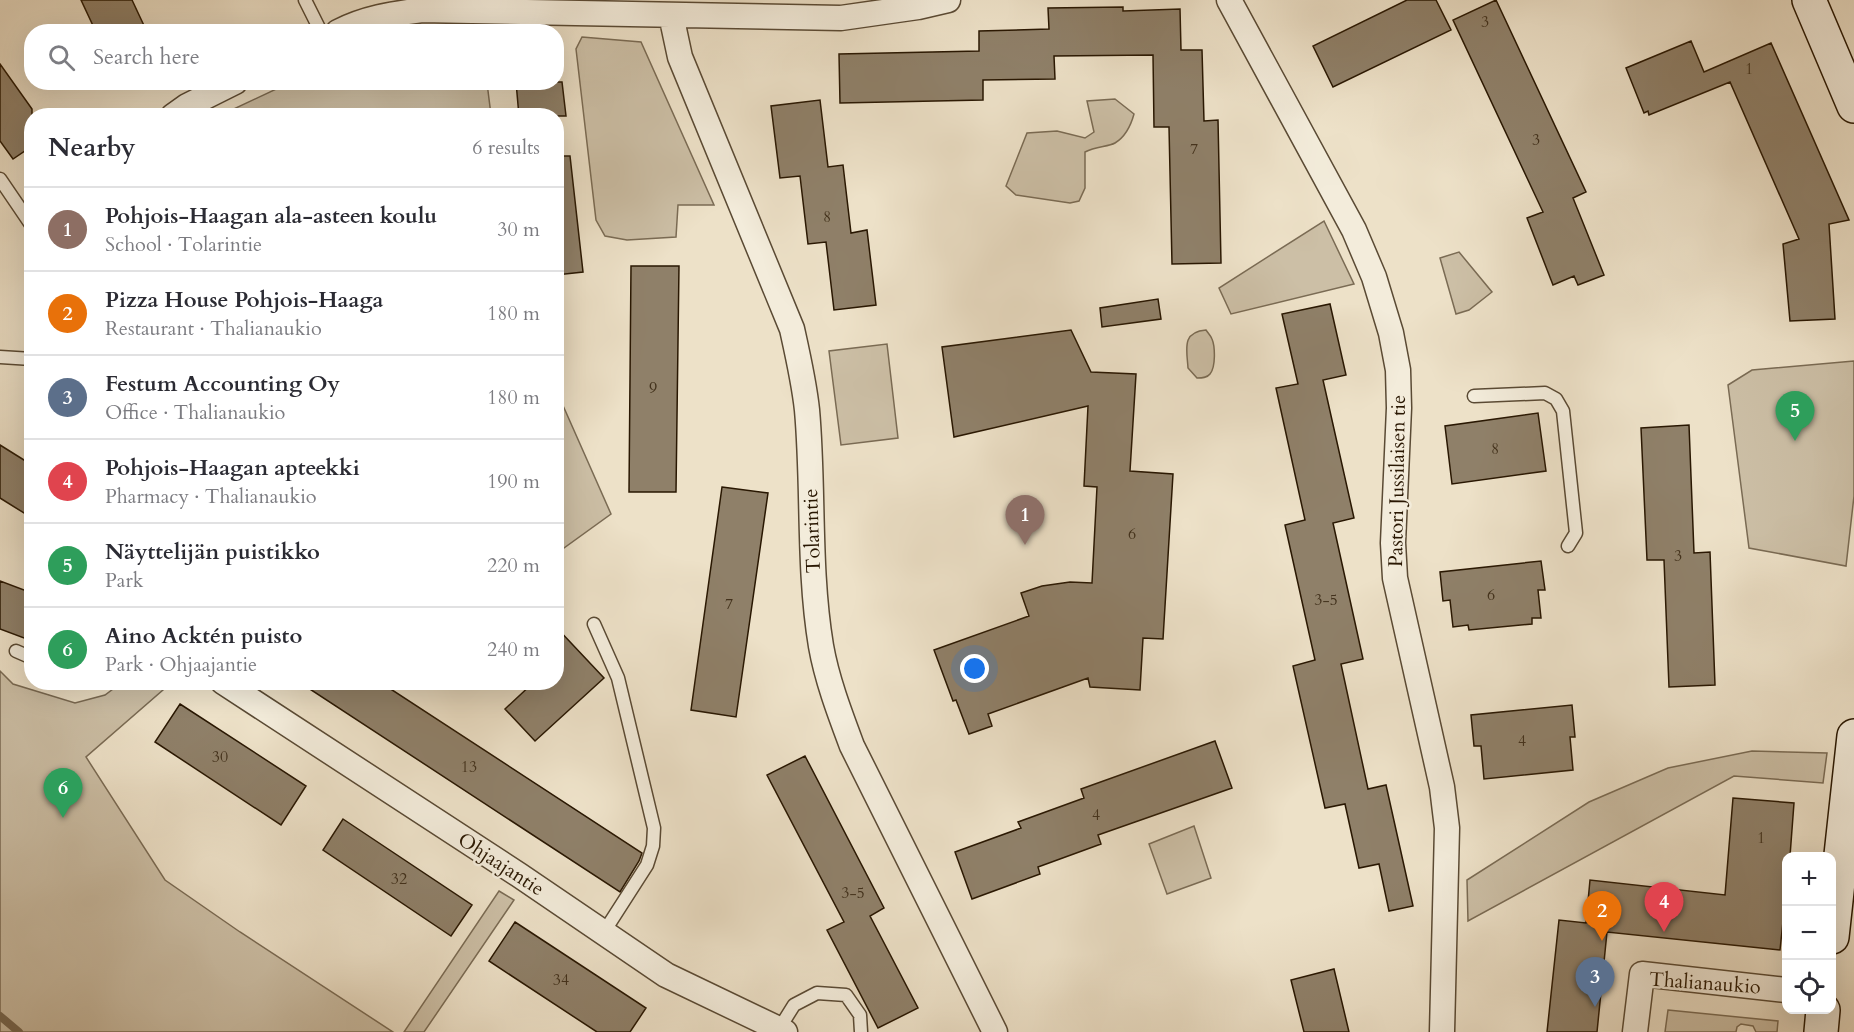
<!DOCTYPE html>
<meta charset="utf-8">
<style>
body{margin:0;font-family:Cardo,serif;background:#f2f2f3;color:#2b2b33}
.controls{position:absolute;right:18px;bottom:18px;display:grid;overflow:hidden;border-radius:12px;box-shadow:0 6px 24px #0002}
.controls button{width:54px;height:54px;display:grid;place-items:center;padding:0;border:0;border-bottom:2px solid #e1e1e2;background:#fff;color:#2b2b33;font:30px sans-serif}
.you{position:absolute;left:975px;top:669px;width:21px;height:21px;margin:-15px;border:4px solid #fff;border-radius:50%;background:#1a73e8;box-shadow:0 0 0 9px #1a73e833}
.badge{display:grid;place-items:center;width:39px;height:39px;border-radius:50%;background:#d93025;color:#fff;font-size:20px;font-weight:700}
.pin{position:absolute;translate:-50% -50px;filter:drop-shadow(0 2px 3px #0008)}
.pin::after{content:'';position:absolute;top:32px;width:21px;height:18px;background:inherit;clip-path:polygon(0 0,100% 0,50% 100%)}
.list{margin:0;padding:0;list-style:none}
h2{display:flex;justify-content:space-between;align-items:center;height:78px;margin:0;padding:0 24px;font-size:26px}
h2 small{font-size:20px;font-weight:400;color:#7c7c81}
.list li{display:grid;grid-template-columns:39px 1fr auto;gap:18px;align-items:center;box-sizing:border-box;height:84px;padding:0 24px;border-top:2px solid #e1e1e2}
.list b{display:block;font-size:22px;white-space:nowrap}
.list p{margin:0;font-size:20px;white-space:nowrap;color:#7c7c81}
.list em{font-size:20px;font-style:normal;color:#7c7c81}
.icon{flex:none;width:33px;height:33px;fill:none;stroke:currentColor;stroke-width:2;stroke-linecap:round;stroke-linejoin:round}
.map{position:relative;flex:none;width:1854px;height:1032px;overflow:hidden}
.search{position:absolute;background:#fff;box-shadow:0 6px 24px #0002;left:24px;top:24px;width:540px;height:66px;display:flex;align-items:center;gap:15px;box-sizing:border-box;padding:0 21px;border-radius:24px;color:#7c7c81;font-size:22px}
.panel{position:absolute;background:#fff;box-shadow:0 6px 24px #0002;left:24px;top:108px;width:540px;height:582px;border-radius:24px}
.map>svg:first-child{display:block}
</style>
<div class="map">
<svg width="1854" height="1032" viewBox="0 0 1854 1032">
<rect width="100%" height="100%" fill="#ede1c8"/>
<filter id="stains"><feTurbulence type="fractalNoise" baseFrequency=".00333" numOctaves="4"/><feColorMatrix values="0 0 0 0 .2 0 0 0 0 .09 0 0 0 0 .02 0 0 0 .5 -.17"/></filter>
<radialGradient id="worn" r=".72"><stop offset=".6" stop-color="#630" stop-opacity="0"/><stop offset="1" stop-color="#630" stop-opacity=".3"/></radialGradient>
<!-- green -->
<path fill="#ccbfa6" stroke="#7a6b54" stroke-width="1.5" d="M582,37L641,42L714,205H678L676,237L627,240L605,236L596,220L576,49Z
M289,83H487L491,115H221Z
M1115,99L1134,114C1131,125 1125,137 1115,143C1108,147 1096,146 1085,152V188L1079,201L1070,203L1016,195L1006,186L1027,133L1057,131L1085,138L1094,132L1087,101Z
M1324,221L1354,284L1231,314L1219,288Z
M1459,252L1492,292L1469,310L1456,314L1440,258Z
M1206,330C1208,333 1211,336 1212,339C1215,346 1216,367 1210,374C1207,378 1202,378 1197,378L1188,368C1187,350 1181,332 1206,330Z
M887,344L898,438L841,445L829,351Z
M1854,361V496L1846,566L1749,548L1728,385L1752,370Z
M557,392L611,514L557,553H556Z
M0,671L13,684L75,703L105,695L121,683H171L86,757L165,880L240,932L393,1032H0Z
M1752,751L1827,753L1823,783L1734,776L1468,921L1467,880L1589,802L1668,768Z
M1194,826L1211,878L1167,894L1149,844Z
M499,891L514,900L424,1032H404Z
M1668,1010L1778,1021L1777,1032H1756L1753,1026L1741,1024L1737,1027L1736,1032H1665Z"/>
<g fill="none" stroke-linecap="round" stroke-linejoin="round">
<!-- stream -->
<path stroke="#766751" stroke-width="8" d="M0,1016L19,1032"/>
</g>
<!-- building -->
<path fill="#8f8069" stroke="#291702" stroke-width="1.5" d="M81,0H132L147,32H96Z
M1407,0H1436L1451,30L1333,87L1313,46Z
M1496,0L1586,192L1573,198L1604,275L1578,285L1574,276L1553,285L1527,218L1543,212L1453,20Z
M1123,7V11L1180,9L1181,50H1202L1204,121L1218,120L1221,263L1172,264L1169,127H1154L1153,55L1054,56L1055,79L983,80V100L840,103L839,54L979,51V31L1049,29L1048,8Z
M1691,41L1704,72L1771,43L1849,220L1829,224L1835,319L1790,321L1783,244L1799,239L1730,82L1649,115L1648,111L1644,113L1626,68Z
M0,64L32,109V146L13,159L0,141Z
M516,82H562L566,116H519Z
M820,100L828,167L843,165L851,233L867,230L876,305L834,310L826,242L808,244L800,176L780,178L771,106Z
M556,156H570L583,272L556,275Z
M631,266H679L676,492H629Z
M1158,299L1161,319L1102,327L1100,308Z
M1330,304L1346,375L1323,380L1354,518L1333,523L1363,659L1341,664L1368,789L1386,785L1413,906L1389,911L1379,864L1359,868L1345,804L1325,808L1293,666L1315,660L1285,525L1305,520L1276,388L1298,384L1282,314Z
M1071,330L1091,372L1136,374L1130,471L1173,474L1163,639L1143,638L1140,690L1090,687L1088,678L988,714L992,726L969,734L956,700L953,701L934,650L1029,616L1021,593L1042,586L1070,582L1092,583L1097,487L1084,486L1088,406L954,437L942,347Z
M1538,413L1546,471L1452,484L1445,426Z
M1689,425L1694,553L1710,552L1715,685L1669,687L1664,560H1647L1641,428Z
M0,445L32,465V518L0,498Z
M722,487L768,493L736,717L691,710Z
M1541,561L1545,590H1538L1541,618H1532V624L1469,630L1468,625L1453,627L1450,600L1443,601L1440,572Z
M0,581L32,593V641L0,629Z
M556,627L604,678L535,741L505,709L534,682H556Z
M299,682H380L642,853L639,861L620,892Z
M180,704L306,786L281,825L155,742Z
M1572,705L1575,737H1570L1573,770L1484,779L1481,746H1474L1471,715Z
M1215,741L1232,788L1098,835L1101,844L1038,867L1040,874L972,899L955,852L1021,828L1018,822L1084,798L1081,789Z
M805,756L884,908L870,916L918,1008L878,1028L827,930L844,922L767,775Z
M1733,798L1794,803L1790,856H1786V893L1780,950L1607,932L1597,1032H1547L1559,920L1586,923L1590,880L1725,895Z
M343,819L472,905L451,936L323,850Z
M515,922L646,1008L630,1032H597L489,961Z
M1334,969L1349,1032H1304L1291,980Z"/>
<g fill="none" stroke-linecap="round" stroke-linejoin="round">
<!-- lane casing -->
<g stroke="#5a4a34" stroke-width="15">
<path id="lane" d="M305,0L321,32
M0,179L32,226
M0,357L32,359
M1474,396L1545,393L1556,399L1563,411L1576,533L1568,546
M594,624L618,678L654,828L653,846L647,865L604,932
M16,651L32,658
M779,1029L794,1005L817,993L846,995L860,1015L861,1032"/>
</g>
<!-- street casing -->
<g stroke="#5a4a34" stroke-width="27">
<path id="street" d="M1229,0L1354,230L1374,277L1391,333L1398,370L1399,408L1393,543L1395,578L1442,787L1447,828L1442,1032
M671,15L680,57L792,329C798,356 804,382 807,410C814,488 808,568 821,646C827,680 840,714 852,746L995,1032
M338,32C365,18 392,14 422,10L841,18L918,7L948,0
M173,116L187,106L235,82
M223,682L519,875L666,975L785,1032
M1635,1032L1642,974L1786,990"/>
</g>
<!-- secondary casing -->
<g stroke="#291702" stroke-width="36">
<path id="secondary" d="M1809,0L1854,106
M1832,937L1854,736
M1821,1032L1823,1010"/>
</g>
<!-- lane -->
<use href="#lane" stroke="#f3ecdb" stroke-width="12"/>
<!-- street -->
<use href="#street" stroke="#f3ecdb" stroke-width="24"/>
<!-- secondary -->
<use href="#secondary" stroke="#f3ecdb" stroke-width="33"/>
</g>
<g text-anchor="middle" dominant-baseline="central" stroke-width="5" stroke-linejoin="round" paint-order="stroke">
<!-- number labels -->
<g font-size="16" fill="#42311c">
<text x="1485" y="22">3</text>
<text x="1749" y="69">1</text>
<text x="1536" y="140">3</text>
<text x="1194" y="149">7</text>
<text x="827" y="217">8</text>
<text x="653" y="388">9</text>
<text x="1495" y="449">8</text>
<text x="1132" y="534">6</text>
<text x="1678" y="556">3</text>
<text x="1491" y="595">6</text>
<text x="1326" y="600">3-5</text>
<text x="729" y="604">7</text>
<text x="1522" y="741">4</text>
<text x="220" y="757">30</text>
<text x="469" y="767">13</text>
<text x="1096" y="815">4</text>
<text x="1761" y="838">1</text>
<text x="399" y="879">32</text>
<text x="853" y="893">3-5</text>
<text x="561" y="980">34</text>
</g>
<!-- street labels -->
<g font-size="20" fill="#291702" stroke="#f3ecdb">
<text transform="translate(1397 481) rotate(-89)">Pastori Jussilaisen tie</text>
<text transform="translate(812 531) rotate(-92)">Tolarintie</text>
<text transform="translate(501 864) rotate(33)">Ohjaajantie</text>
<text transform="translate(1705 983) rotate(4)">Thalianaukio</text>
</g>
</g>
<rect width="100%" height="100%" filter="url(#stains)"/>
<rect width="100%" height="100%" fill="url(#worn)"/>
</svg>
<div class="controls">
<button>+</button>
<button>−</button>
<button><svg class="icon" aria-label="locate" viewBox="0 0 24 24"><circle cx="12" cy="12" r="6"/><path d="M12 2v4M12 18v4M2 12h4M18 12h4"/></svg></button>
</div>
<div class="you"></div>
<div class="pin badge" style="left:1025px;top:545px;background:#8d6e63">1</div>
<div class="pin badge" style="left:1602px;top:941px;background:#e8710a">2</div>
<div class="pin badge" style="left:1595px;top:1007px;background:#5c6f8a">3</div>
<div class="pin badge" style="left:1664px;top:932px;background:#e0444e">4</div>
<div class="pin badge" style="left:1795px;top:441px;background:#2e9e5b">5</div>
<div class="pin badge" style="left:63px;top:818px;background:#2e9e5b">6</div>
<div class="search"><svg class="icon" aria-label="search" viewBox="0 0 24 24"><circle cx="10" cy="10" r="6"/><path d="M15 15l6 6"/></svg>Search here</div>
<section class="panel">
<h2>Nearby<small>6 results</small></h2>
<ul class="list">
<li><span class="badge" style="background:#8d6e63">1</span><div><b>Pohjois-Haagan ala-asteen koulu</b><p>School · Tolarintie</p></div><em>30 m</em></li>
<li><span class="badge" style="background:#e8710a">2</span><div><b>Pizza House Pohjois-Haaga</b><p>Restaurant · Thalianaukio</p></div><em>180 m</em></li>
<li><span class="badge" style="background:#5c6f8a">3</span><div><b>Festum Accounting Oy</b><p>Office · Thalianaukio</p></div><em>180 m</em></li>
<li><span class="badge" style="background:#e0444e">4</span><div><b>Pohjois-Haagan apteekki</b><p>Pharmacy · Thalianaukio</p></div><em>190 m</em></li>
<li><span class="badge" style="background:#2e9e5b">5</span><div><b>Näyttelijän puistikko</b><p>Park</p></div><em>220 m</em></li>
<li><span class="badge" style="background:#2e9e5b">6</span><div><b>Aino Acktén puisto</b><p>Park · Ohjaajantie</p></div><em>240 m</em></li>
</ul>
</section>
</div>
